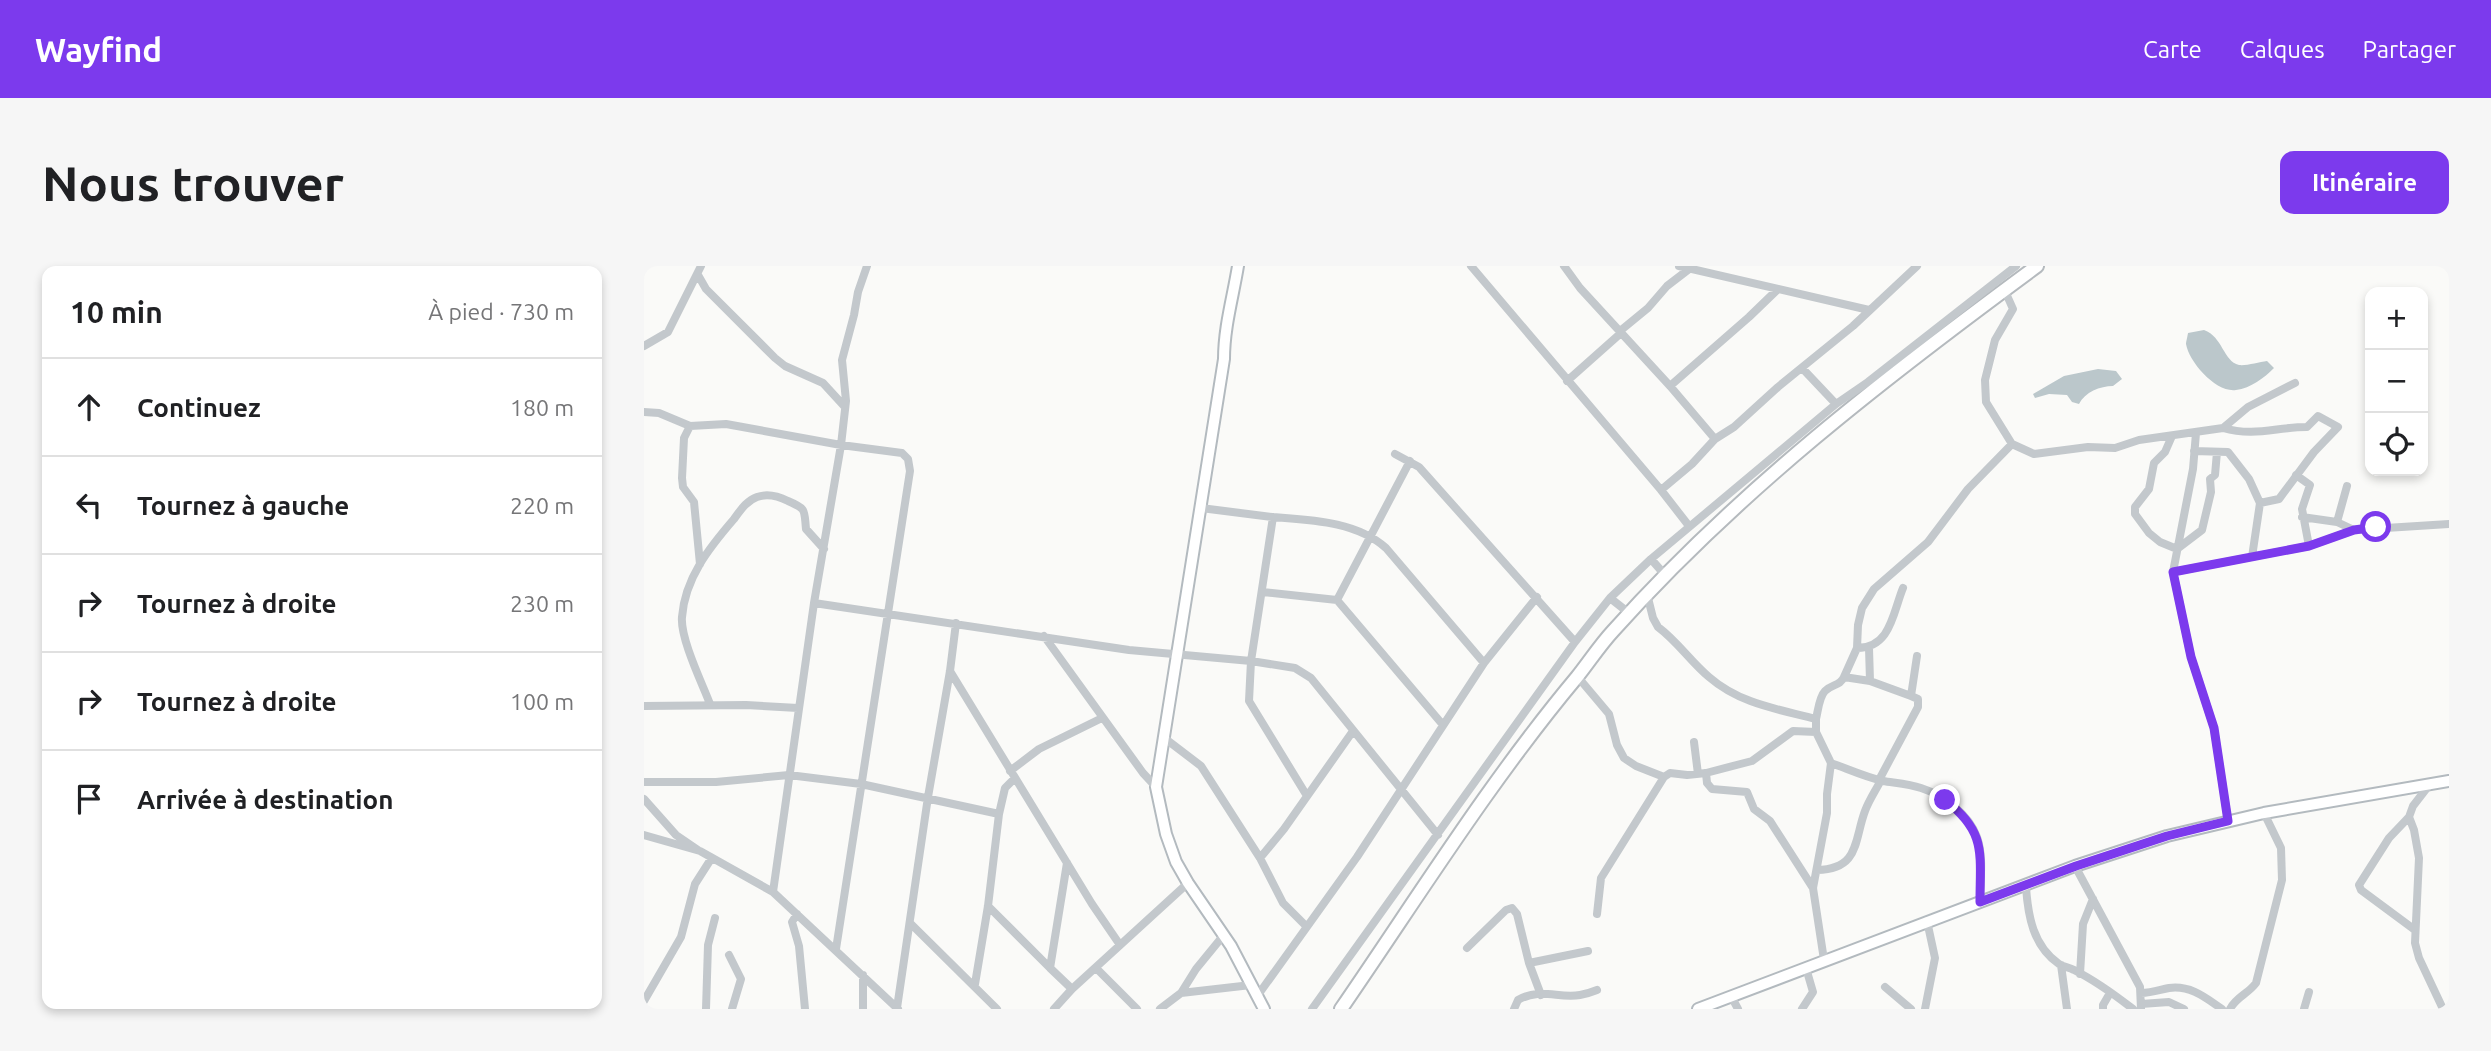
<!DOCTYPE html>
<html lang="fr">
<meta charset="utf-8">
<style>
body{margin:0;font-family:Ubuntu,sans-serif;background:#f6f6f6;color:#202124}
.controls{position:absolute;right:21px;top:21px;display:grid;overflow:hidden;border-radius:14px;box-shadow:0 4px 10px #0003}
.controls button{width:63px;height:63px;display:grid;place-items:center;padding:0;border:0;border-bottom:2px solid #e0e0e0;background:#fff;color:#202124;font:35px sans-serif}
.stop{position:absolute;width:21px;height:21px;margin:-16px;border:5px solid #7c3aed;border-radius:50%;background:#fff}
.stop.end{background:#7c3aed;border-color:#fff;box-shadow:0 2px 7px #0008}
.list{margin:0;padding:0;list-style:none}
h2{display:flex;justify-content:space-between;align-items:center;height:91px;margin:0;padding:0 28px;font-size:30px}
h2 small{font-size:23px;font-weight:400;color:#757577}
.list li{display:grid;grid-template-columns:46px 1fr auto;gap:21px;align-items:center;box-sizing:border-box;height:98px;padding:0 28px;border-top:2px solid #e0e0e0}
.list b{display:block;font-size:26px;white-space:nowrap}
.list em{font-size:23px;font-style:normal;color:#757577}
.icon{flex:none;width:38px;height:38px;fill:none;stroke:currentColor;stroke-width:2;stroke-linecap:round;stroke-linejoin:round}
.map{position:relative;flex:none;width:1805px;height:743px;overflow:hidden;border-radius:14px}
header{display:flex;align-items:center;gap:42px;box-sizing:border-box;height:98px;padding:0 35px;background:#7c3aed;color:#fff}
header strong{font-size:33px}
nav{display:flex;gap:38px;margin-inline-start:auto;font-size:24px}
.intro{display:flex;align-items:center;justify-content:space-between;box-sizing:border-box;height:168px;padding:0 42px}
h1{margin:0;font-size:49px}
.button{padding:18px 32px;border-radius:14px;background:#7c3aed;color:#fff;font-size:24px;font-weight:700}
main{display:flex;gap:42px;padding:0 42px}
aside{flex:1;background:#fff;border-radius:14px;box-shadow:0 4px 10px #0003}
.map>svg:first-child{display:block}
</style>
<header>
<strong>Wayfind</strong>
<nav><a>Carte</a><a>Calques</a><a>Partager</a></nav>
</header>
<div class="intro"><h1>Nous trouver</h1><a class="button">Itinéraire</a></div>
<main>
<aside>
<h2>10 min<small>À pied · 730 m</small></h2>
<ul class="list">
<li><svg class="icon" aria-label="ahead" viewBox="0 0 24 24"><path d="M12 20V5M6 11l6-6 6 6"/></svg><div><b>Continuez</b></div><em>180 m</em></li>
<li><svg class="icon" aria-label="left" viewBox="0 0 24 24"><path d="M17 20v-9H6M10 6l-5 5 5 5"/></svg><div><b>Tournez à gauche</b></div><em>220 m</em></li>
<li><svg class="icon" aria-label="right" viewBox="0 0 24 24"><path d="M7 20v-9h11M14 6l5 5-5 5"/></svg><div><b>Tournez à droite</b></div><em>230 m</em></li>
<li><svg class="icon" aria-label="right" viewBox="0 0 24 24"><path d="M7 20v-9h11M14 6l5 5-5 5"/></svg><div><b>Tournez à droite</b></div><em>100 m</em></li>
<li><svg class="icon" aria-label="arrive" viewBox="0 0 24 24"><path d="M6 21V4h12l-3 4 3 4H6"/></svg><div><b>Arrivée à destination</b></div></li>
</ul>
</aside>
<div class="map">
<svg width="1805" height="743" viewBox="0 0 1805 743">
<rect width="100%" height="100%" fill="#fafaf8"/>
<!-- water -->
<path fill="#bbc7cb" d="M1560,64C1579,71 1579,95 1595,99C1602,100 1615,96 1623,95L1630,102C1620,112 1607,122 1592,124C1572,127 1545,96 1542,78C1542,76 1544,68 1544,67Z
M1454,103L1472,105L1478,113L1469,120C1456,120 1441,126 1435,138L1428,136L1423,129L1405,128L1391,132L1389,128L1420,110Z"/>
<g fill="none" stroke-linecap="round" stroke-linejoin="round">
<!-- secondary casing -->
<g stroke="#b3babf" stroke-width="14">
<path id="secondary" d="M594,0C589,31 580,61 580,93L512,521L522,568L532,596L544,617L587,680L620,743
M1054,743L1431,600L1523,570L1620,547L1805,515"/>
</g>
<!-- primary casing -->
<g stroke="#b5babe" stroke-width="16">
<path id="primary" d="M697,743C774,631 846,515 933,411C945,396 956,379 969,365C1094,225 1242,111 1393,0"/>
</g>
<!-- street -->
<path stroke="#c3c8cc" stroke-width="8" d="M223,0L214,26L210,49L198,94L202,135L197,179L170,337L129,626L254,743
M827,0L1017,224L1045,260
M920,0L936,22L1026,120L1071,173
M1035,0L1225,44
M54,9L62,23L131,92L141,100L179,117L201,141
M1361,25L1369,43L1351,74L1341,114L1342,136L1368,178L1390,188L1444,181L1471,182L1495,174L1579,162L1604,141L1651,117
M976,65L1004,42L1023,20L1049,0
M0,80L24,66L57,0
M1158,102L1192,138
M923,115L977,67
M1026,120L1105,51L1133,24
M0,146L15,147L46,160L82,158L197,179L258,187L264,193L266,205L192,683
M46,160L40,172L38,212L39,221L50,236L56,298
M1579,162C1611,171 1632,161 1663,161L1674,150L1694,161L1670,186L1635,233L1616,237
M1552,167L1549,203L1529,306L1547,391L1570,462L1584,555
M1528,170L1521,186L1510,197L1505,223L1491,241V248L1505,267L1516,276L1533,283L1558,264L1567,226L1566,213L1571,209L1573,186
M1550,185L1584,186L1605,213L1616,237L1608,291
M751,188L775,201L931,376
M766,195L693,334L799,459
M1652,209L1666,219L1658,243L1665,280
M1017,224L1048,198L1071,173L1090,161L1134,121L1209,60L1273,0
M557,242C580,245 604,248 628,251C666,254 712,255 742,282L840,397
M1658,251L1693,256L1710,264
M1693,256L1703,220
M1007,293L1192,138L1224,116L1372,0
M1529,306L1665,280L1710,264L1805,258
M1259,322C1249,346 1247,382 1213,382L1200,411L1226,415L1267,430
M619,326L693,334
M1003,328L1009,352L1014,361C1034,376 1047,396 1065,411C1096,438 1134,443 1172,453V466L1187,497L1183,528V547L1169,622L1180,694
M966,332L1007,293L1021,309
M170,337L485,384L607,395L629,251
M400,370L499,507L512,521
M1213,382L1214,359L1218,342L1230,323L1284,276L1324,223L1368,178
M1225,382L1226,415
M306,405L448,638L476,679
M933,410L965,448L973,479L980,492L992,500L1020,511
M66,438C58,417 36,372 38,351C41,312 65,282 90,253C96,245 102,235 113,231C124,227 134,230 144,235C163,243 160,244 162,263L180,283
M0,440L102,439L154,442
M1172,453C1174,445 1175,431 1181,425C1188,418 1196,420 1200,411
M519,471L557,500L616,592L639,637L662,660
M1050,476L1054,508
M1187,497C1204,503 1221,511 1239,515C1251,517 1265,518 1277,522C1299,529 1325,548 1333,571C1340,591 1336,615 1336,636
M366,505L395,483L458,452
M1062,507L1063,517L1068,523L1103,526L1110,543L1126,555L1169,622
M1235,514L1274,441V433L1267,430L1273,390
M0,516H72L145,509L217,518L355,548
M1786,518L1769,540L1765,551L1770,564L1775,592L1771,677L1775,692L1799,743
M663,530L605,435L607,395L651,402L667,412L794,569
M0,533L32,569L54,584
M1765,551L1745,572L1715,619L1717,624L1771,664
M0,569L56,585L129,626
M616,592L640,563L709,465
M1431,600L1496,721L1497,743
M1173,604C1216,603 1210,574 1221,545C1225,534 1232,524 1237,514
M1382,621C1384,650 1389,680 1415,698C1419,701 1425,701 1430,704C1450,714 1471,729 1489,743
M344,640L406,702L423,597
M153,648L148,656L155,680L161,743
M953,648L957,612L1020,511L1026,507L1043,509L1062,507L1108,495L1149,465L1172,466
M266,657L353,743
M823,682L862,644L868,642L873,648L885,697L897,729
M85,689L97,713L88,743
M885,697L944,685
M1417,699L1423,743
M406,702L428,723
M452,702L493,743
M1436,708L1439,658L1449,633
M331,718L344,640L355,548L361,522L371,512
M1241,721L1267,743
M537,727L552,703L579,670
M1497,727C1508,727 1515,724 1525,722C1547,719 1562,732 1578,743
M614,729L713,591L840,397L893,331
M1087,730L1094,743
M0,735L37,671L51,618L67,593
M1497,738L1525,736L1540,743
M253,742L284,531L306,405L312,357
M62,743L64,679L71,652
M219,743V709
M410,743L428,723L544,617
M516,743L537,727L607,719
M668,743L931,376L966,332L985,347
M870,743L874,734C896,721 915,733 936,729C942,728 948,726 953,724
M1158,743L1169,726L1162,702
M1281,743L1291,692L1283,655
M1459,743V739L1466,727
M1586,743C1592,731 1604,728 1612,717L1638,614L1637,582L1620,547
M1660,743L1665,726"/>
<!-- secondary -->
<use href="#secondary" stroke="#fff" stroke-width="10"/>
<!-- primary -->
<use href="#primary" stroke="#fff" stroke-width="12"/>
</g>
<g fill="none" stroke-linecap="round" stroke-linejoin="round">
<!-- route -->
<path stroke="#7c3aed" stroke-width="9" d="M1301,534C1343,566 1336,588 1336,636L1432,600L1523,570L1584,555L1570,462L1547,391L1529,306L1665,280L1710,264L1732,261"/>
</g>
</svg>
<div class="controls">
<button>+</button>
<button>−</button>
<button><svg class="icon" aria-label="locate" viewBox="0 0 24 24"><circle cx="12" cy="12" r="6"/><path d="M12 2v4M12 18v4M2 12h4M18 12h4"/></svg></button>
</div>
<div class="stop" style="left:1732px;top:261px"></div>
<div class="stop end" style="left:1301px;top:534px"></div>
</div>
</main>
